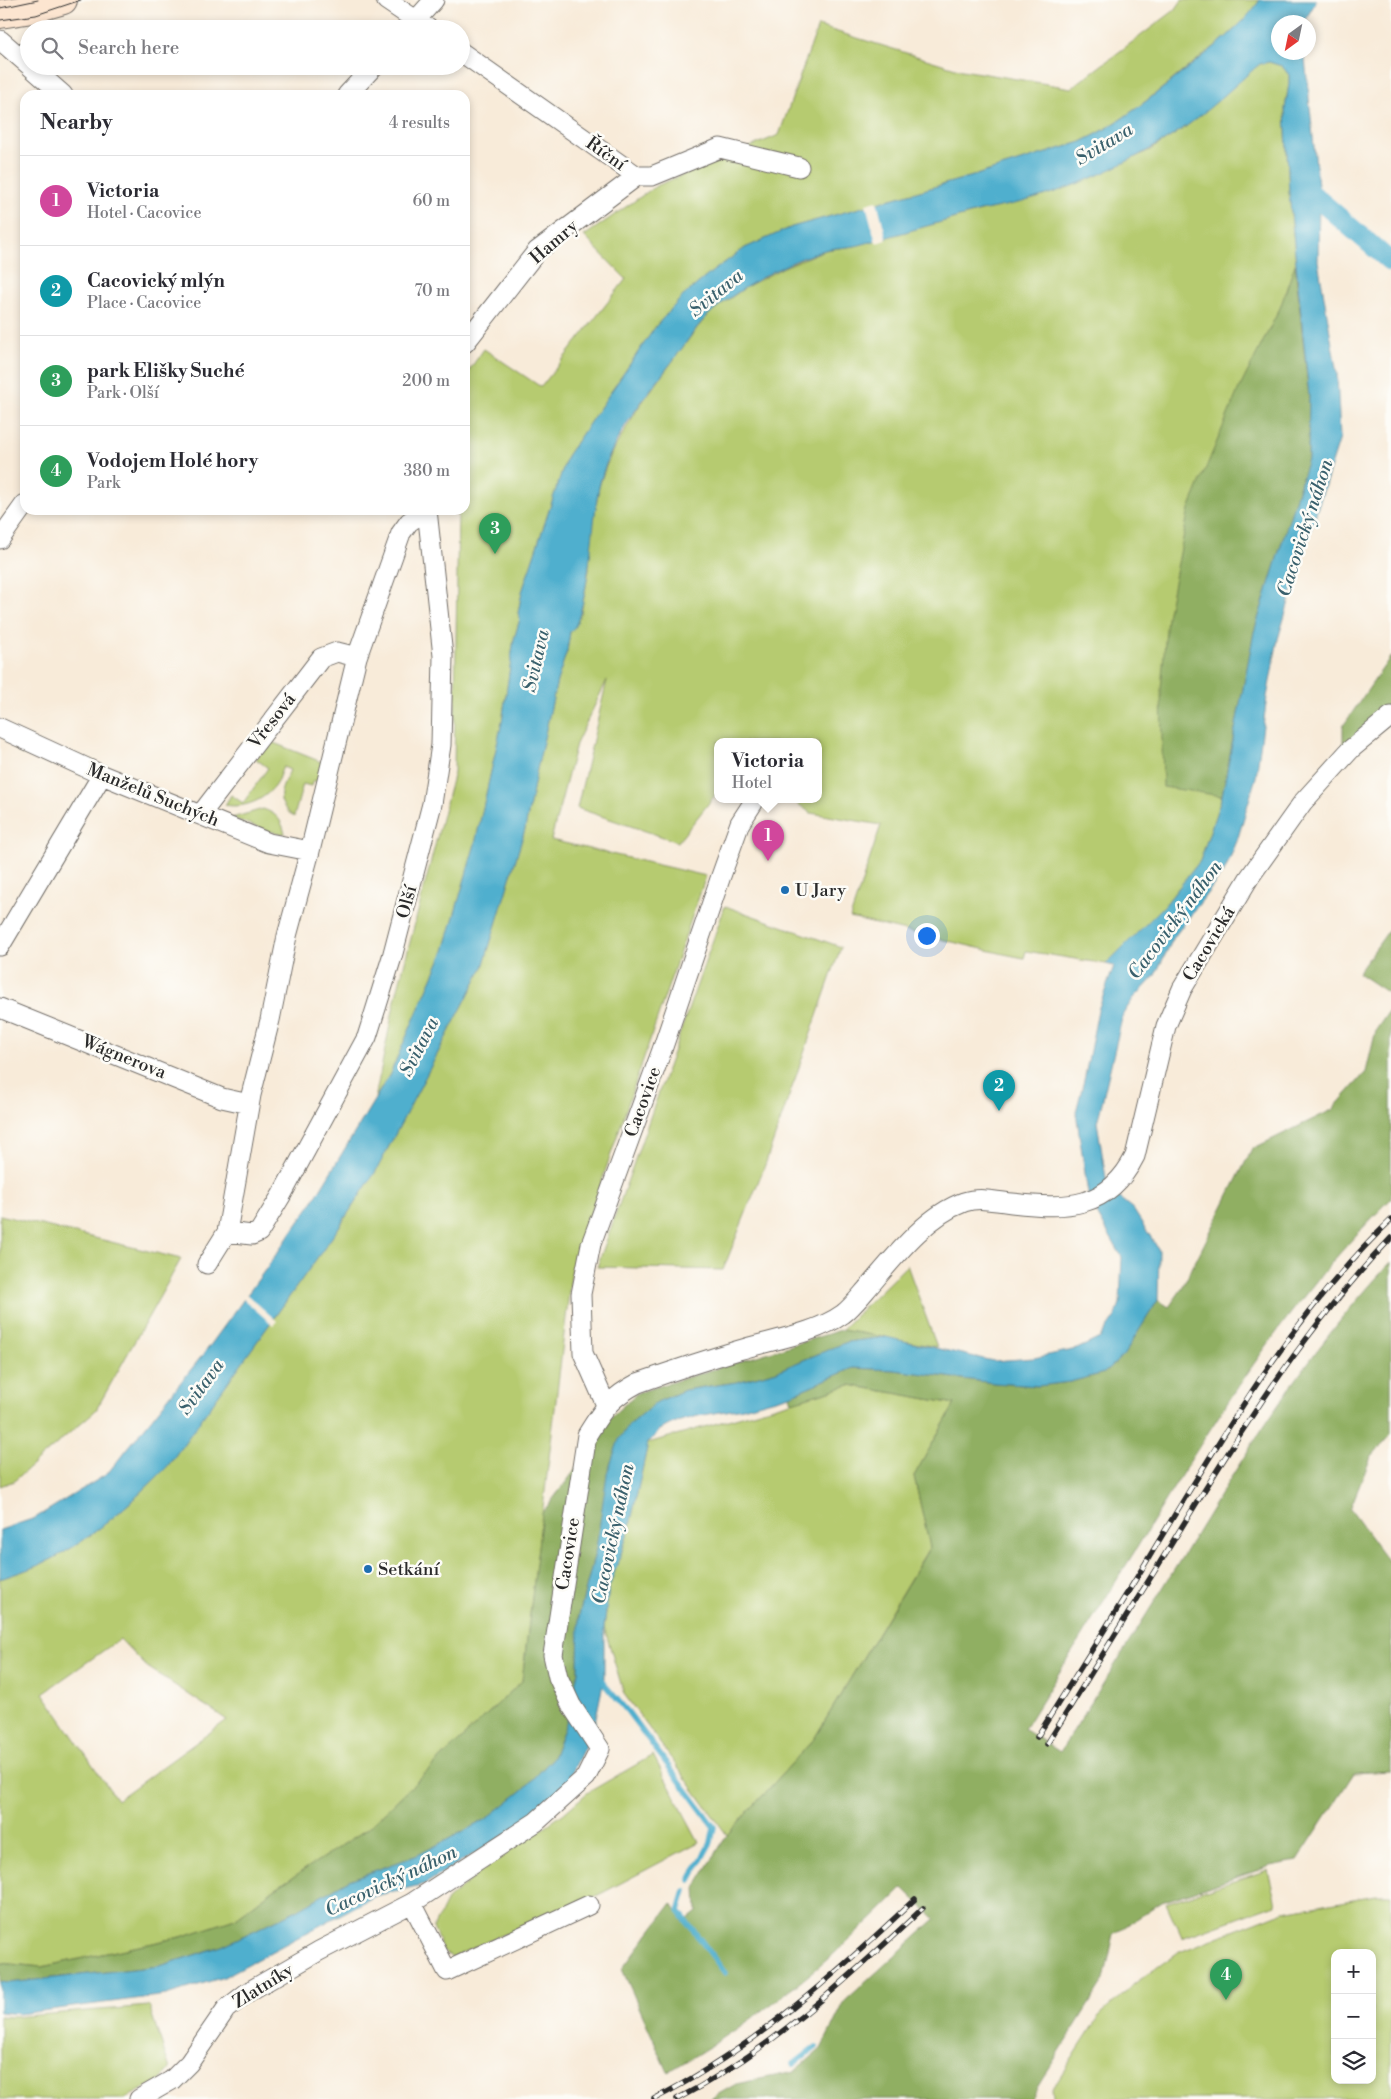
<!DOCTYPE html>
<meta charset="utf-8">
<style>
body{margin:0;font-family:"Libre Bodoni",serif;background:#f7f7f7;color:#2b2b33}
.controls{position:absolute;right:15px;bottom:15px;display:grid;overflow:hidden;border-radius:10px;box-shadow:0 2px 8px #0003}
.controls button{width:45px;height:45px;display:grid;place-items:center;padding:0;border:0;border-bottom:1px solid #e1e1e2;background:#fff;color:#2b2b33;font:25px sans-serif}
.compass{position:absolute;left:1271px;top:15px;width:45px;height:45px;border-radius:50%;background:#fff;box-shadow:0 2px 8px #0003;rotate:213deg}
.you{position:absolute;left:926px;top:935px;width:18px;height:18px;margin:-12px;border:4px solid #fff;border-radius:50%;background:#1a73e8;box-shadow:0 0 0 8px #1a73e833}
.badge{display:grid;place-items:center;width:32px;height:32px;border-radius:50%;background:#1f6fb2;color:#fff;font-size:16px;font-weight:700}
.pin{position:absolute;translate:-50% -41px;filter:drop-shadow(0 1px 2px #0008)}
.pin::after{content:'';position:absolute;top:26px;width:18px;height:15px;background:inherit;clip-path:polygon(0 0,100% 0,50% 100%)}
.popup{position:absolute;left:714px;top:738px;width:108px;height:65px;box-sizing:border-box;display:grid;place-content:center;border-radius:10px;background:#fff;filter:drop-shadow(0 1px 4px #0005);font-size:16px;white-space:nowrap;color:#7c7c81}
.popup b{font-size:19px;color:#2b2b33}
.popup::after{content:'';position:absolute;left:50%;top:100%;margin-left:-10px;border:10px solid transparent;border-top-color:#fff}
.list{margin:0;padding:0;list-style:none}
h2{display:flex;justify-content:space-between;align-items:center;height:65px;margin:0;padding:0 20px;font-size:21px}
h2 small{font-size:16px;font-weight:400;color:#7c7c81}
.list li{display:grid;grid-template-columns:32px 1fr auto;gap:15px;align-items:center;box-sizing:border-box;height:90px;padding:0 20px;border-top:1px solid #e1e1e2}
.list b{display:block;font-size:19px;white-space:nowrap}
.list p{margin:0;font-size:16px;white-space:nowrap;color:#7c7c81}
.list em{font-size:16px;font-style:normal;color:#7c7c81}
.icon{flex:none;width:28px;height:28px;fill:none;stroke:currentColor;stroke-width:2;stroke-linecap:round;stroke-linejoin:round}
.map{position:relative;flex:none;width:1391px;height:2099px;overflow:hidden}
.search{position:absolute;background:#fff;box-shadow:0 2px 8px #0003;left:20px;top:20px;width:450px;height:55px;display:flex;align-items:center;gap:12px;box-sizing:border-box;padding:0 18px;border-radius:28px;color:#7c7c81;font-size:19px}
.panel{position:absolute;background:#fff;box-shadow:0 2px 8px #0003;left:20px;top:90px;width:450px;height:425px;border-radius:15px}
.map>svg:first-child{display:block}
</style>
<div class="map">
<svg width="1391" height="2099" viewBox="0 0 1391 2099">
<rect width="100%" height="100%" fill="#fdfcf7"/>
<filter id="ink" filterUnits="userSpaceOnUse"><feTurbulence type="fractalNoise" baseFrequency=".02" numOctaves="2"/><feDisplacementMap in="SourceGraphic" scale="10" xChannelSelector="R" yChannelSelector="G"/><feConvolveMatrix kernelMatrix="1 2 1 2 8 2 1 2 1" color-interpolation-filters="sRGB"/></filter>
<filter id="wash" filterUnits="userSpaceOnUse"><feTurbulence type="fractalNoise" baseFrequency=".0096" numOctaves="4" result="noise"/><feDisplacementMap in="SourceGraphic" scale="20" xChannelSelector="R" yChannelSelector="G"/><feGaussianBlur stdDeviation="1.12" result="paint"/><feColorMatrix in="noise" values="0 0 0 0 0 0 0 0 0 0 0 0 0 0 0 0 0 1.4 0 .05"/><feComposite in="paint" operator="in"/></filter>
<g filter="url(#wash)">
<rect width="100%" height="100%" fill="#f8ebd9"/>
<!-- green -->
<path fill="#b6cb6f" stroke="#707b4d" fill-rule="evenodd" d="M1182,0H1260C1241,28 1214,47 1188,67C1154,95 1120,124 1081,142L973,176L792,227L745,248L713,271L683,296L656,326L567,456L522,592L518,613L520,619L514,639L502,722L475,844L444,951L390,1074L375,1098L395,1000L454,772L458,510H465V376L484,349L541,387L626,279L584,236L656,186L779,135L818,26L962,70L1071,88L1175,10Z
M1269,62L1282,66L1289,75V84L1285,109L1289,192L1309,396L1222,796L1200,861L1165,905L1106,964L1026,951L1024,958L1004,954L850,918L881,825L811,813L792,800H818V742H718L716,794L678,842L577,808L607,680L576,744L551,840L706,876L572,1268L522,1681L367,1829L273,1890L235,1919L181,1937L42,1967L0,1963V1579C17,1573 34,1568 50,1560C94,1538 132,1502 167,1467L335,1233L376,1171L483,967L525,829L537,769L557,681L567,651L570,632L581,613L589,570V549L599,487L605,469L612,452L638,408L697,328L712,311L746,287L784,267L825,250L854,246L981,211L1037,198L1117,166L1150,150L1183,129L1221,98L1254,68L1260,64ZM120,1639L146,1666L227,1720L117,1800L43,1693Z
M269,741L324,763L318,782L313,780L311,786L303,784L294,817C273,800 281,791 290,770L283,767C281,771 279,777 277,782C267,800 244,809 225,805L231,795L243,803L268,768L256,759Z
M263,809C276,813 282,820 285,834L268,831L232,818Z
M725,906L841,947L765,1165L723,1270L597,1267Z
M0,1215L181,1259L96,1410L14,1481L0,1486Z
M907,1265L937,1347L841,1330Z
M850,1385L955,1404L914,1476L930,1546L814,1739L727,1835L624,1694L604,1627L609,1588L629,1530L648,1443Z
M653,1755L699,1842L604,1892L516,1934H504L452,1957L443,1951L433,1928L447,1900L482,1871L563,1814L587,1793Z
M1268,1870L1276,1904L1182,1938L1166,1903Z
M1376,1895H1391V2099H1054L1052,2089L1099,2016L1134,1984L1177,1953L1284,1911ZM1335,1953H1372V2080H1335Z
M149,2006L170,2069L161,2080L124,2099H0V2016L13,2017Z"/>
<!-- forest -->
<path fill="#90af62" stroke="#5e6d46" d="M1295,264L1309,396L1308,459L1254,632L1222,796L1163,787L1161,690L1167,617L1189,509L1237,393L1280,308Z
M1391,656V709L1343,747V726Z
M1391,927V995L1358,973Z
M1391,1008V1199C1286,1302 1214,1421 1138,1546C1100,1607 1062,1668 1024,1729L1060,1752C1101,1687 1142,1622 1182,1557C1245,1454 1308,1350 1391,1262V1434L1371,1457L1350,1509L1391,1565V1771L1354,1773L1297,1861L1271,1866L1162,1902L1114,1934L1104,1980L1030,2099H710L736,2084L794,2072L821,2049L845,2001L935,1919L903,1888C881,1910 859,1931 836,1952C784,1998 728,2037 668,2072L622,1969L672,1903L684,1922L697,1912L696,1886L727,1835L814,1739L930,1547L914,1476L955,1404L850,1385L792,1402L790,1395L853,1368L894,1370L994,1383L1038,1386L1070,1382L1104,1373L1123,1356L1158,1300L1169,1307L1181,1290L1252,1149L1332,1110L1366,1072L1376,1030Z
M841,1330L886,1337L847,1342L777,1371L737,1382L685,1390L657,1402L596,1549L579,1616L578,1671L568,1718L553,1758L524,1789L485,1820L418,1855L349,1880L299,1909L222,1946L160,1966L9,1983L0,1982V1963L42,1967L181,1937L235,1919L273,1890L367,1829L522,1681L542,1513L593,1447L600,1427L637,1393Z"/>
<!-- water -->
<path fill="#4fafce" stroke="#3d6d7c" d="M1260,0H1317L1304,22H1278V52L1303,53L1305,59L1319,195L1318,261L1337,374L1340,438L1303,554L1278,639L1267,697L1256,777L1237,841L1225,870L1174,937L1154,977L1133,999L1123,1014L1100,1111L1097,1122L1107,1184L1118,1197L1133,1209L1159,1250L1158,1300L1123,1356L1104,1373L1070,1382L1038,1386L994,1383L894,1370L853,1368L790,1395L743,1408L698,1416L673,1423L660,1430L648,1443L629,1530L609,1588L604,1627V1679L594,1727L568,1781L539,1814L425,1884L375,1896L224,1977L166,1995L18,2014L0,2012V1982L9,1983L160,1966L222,1946L299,1909L349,1880L418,1855L485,1820L524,1789L553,1758L568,1718L578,1671L579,1616L596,1549L607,1474L619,1439L629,1425L657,1402L685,1390L737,1382L777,1371L847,1342L886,1337L993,1361L1034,1358L1077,1349L1100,1338L1116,1315L1120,1303L1122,1257L1093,1207L1088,1194L1076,1112L1085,1076L1098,1010L1114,966L1106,964L1165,905L1200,861L1222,796L1254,632L1308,459L1309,396L1289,192L1285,109L1289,84V75L1282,66L1269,62L1260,64L1255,68C1231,89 1207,112 1181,130C1141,157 1082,185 1036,198C1018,204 998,207 980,211C941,222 902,233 863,244C850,248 837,247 825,250C786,262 746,284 714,310C698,323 687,342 675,358C645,397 610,438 599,487C593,513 588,621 570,632L567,651L557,681L537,769L525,829L483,967L376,1171L335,1233L167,1467C132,1502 94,1538 50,1560C34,1568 17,1573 0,1579V1530L35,1518L107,1474L209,1347L268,1266L312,1203L390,1074L444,951L475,844L502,722L514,639L520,619L518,613L522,592L567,456L656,326L683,296L713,271L745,248L792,227L973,176L1081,142C1120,124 1154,95 1188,68C1214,47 1241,28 1260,0Z"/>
<!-- pier -->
<path fill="#f8ebd9" d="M877,201L887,240L876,243L866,204Z
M245,1293L277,1321L273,1325L242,1298Z"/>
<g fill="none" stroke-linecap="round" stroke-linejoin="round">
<!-- stream -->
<path stroke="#4fafce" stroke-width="5.5" d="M598,1677L628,1712L714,1827L711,1842L690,1880
M685,1891L679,1911L725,1973
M794,2064L816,2047"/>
<!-- canal -->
<path stroke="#4fafce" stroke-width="20" d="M1304,187L1391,262"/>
</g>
</g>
<g filter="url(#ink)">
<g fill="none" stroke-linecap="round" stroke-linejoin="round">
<!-- street casing -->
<g stroke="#736e68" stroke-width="21">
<path id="street" d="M386,0L429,29
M408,29L434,0
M0,40L29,65
M461,52L637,176H652L720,148L799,167
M30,66L63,95
M347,95L374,66
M465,343L537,251L637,176
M0,539L25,504
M0,728L102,775L269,843L310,851
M201,814L321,658L337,652L357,657
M0,946L102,775
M0,1008L222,1098L249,1104
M227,1232L252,1235L259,1232L281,1196L367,1037L392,957L432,804L441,745L443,656L427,510
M207,1264L227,1232L251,1095L270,1020L287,936L310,851L357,657L401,533L409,522L427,510
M606,1405L583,1353L581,1294L591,1244L662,1050L721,876L740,823L753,803
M412,1903L447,1971L589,1905
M139,2099L172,2080L189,2063L226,2009L248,1992L319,1951L412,1903L536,1822L586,1777L600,1749L571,1705L558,1677L553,1655L587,1435C603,1409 610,1398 638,1383C672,1371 705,1360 739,1350C771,1340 815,1334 843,1314C851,1308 859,1298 866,1290C893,1259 925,1216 964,1202C979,1197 996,1201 1012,1203C1066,1209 1108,1210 1135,1156L1166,1026L1182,989L1249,878L1303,802L1351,749L1391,716"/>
</g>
<!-- secondary casing -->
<g stroke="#736e68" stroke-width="30">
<path id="secondary" d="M0,14L32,9L63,0"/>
</g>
<!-- street -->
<use href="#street" stroke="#fff" stroke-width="19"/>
<!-- secondary -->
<use href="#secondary" stroke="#fce5d0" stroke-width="28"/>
<!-- tram -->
<path stroke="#2b2b2b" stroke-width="1" d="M0,8L38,0
M0,20L36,15L81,0"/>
<!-- rail casing -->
<g stroke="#2b2b2b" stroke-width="5.5">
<path id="rail" d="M1037,1737C1075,1676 1114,1616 1151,1554C1221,1438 1292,1315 1391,1220
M1047,1744C1084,1684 1122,1624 1159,1564C1230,1448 1297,1337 1391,1238
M654,2099C753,2049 835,1975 915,1899
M677,2099C770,2051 848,1979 923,1908"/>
</g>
<!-- rail -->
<use href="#rail" stroke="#fdfcf7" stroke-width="4" stroke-dasharray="11" stroke-linecap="butt"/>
</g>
</g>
<!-- markers -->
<g fill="#1f6fb2" stroke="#fdfcf7" stroke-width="2">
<circle cx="785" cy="890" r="5"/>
<circle cx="368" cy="1569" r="5"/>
</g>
<g text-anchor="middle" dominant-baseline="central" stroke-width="5" stroke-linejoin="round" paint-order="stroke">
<!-- street labels -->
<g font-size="18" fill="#2b2b2b" stroke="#fdfcf7">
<text transform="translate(606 154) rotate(35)">Říční</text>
<text transform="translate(554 242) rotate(-41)">Hamry</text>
<text transform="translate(272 721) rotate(-52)">Vřesová</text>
<text transform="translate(153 795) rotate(22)">Manželů Suchých</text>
<text transform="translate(407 902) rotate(-75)">Olší</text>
<text transform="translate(1209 944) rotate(-59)">Cacovická</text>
<text transform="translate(124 1057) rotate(22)">Wágnerova</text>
<text transform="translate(643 1102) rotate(-70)">Cacovice</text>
<text transform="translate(568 1554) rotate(-81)">Cacovice</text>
<text transform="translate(263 1986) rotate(-32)">Zlatníky</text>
</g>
<!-- poi labels -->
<g font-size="18" fill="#2b2b2b" stroke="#fdfcf7" text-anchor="start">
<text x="795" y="890">U Jary</text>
<text x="378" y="1569">Setkání</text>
</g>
<!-- water labels -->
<g font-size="19" font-style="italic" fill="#39606c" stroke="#fdfcf7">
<text transform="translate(1104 144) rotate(-31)">Svitava</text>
<text transform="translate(716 293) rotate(-39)">Svitava</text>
<text transform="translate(1305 528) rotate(-72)">Cacovický náhon</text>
<text transform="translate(536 661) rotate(-77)">Svitava</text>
<text transform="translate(1175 920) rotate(-53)">Cacovický náhon</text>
<text transform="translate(419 1047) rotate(-63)">Svitava</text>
<text transform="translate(201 1387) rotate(-54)">Svitava</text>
<text transform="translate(613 1534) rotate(-78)">Cacovický náhon</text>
<text transform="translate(391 1881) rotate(-25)">Cacovický náhon</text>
</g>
</g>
</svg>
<div class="controls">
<button>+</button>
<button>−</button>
<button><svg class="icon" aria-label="layers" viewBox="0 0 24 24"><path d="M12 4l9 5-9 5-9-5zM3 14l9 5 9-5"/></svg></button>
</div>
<svg class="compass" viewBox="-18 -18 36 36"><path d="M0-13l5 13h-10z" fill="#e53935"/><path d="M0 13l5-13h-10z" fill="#7c7c81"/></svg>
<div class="you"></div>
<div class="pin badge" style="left:768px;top:861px;background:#d1479c">1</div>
<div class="popup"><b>Victoria</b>Hotel</div>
<div class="pin badge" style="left:999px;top:1111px;background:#0f9aa8">2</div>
<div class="pin badge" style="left:495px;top:554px;background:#2e9e5b">3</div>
<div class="pin badge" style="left:1226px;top:2000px;background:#2e9e5b">4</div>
<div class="search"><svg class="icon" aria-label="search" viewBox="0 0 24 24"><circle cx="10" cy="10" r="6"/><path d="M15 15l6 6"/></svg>Search here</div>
<section class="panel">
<h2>Nearby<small>4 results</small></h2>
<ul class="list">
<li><span class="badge" style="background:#d1479c">1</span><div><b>Victoria</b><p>Hotel · Cacovice</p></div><em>60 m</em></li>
<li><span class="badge" style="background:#0f9aa8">2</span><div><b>Cacovický mlýn</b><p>Place · Cacovice</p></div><em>70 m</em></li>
<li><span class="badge" style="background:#2e9e5b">3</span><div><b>park Elišky Suché</b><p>Park · Olší</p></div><em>200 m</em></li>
<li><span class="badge" style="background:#2e9e5b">4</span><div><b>Vodojem Holé hory</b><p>Park</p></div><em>380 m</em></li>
</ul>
</section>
</div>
